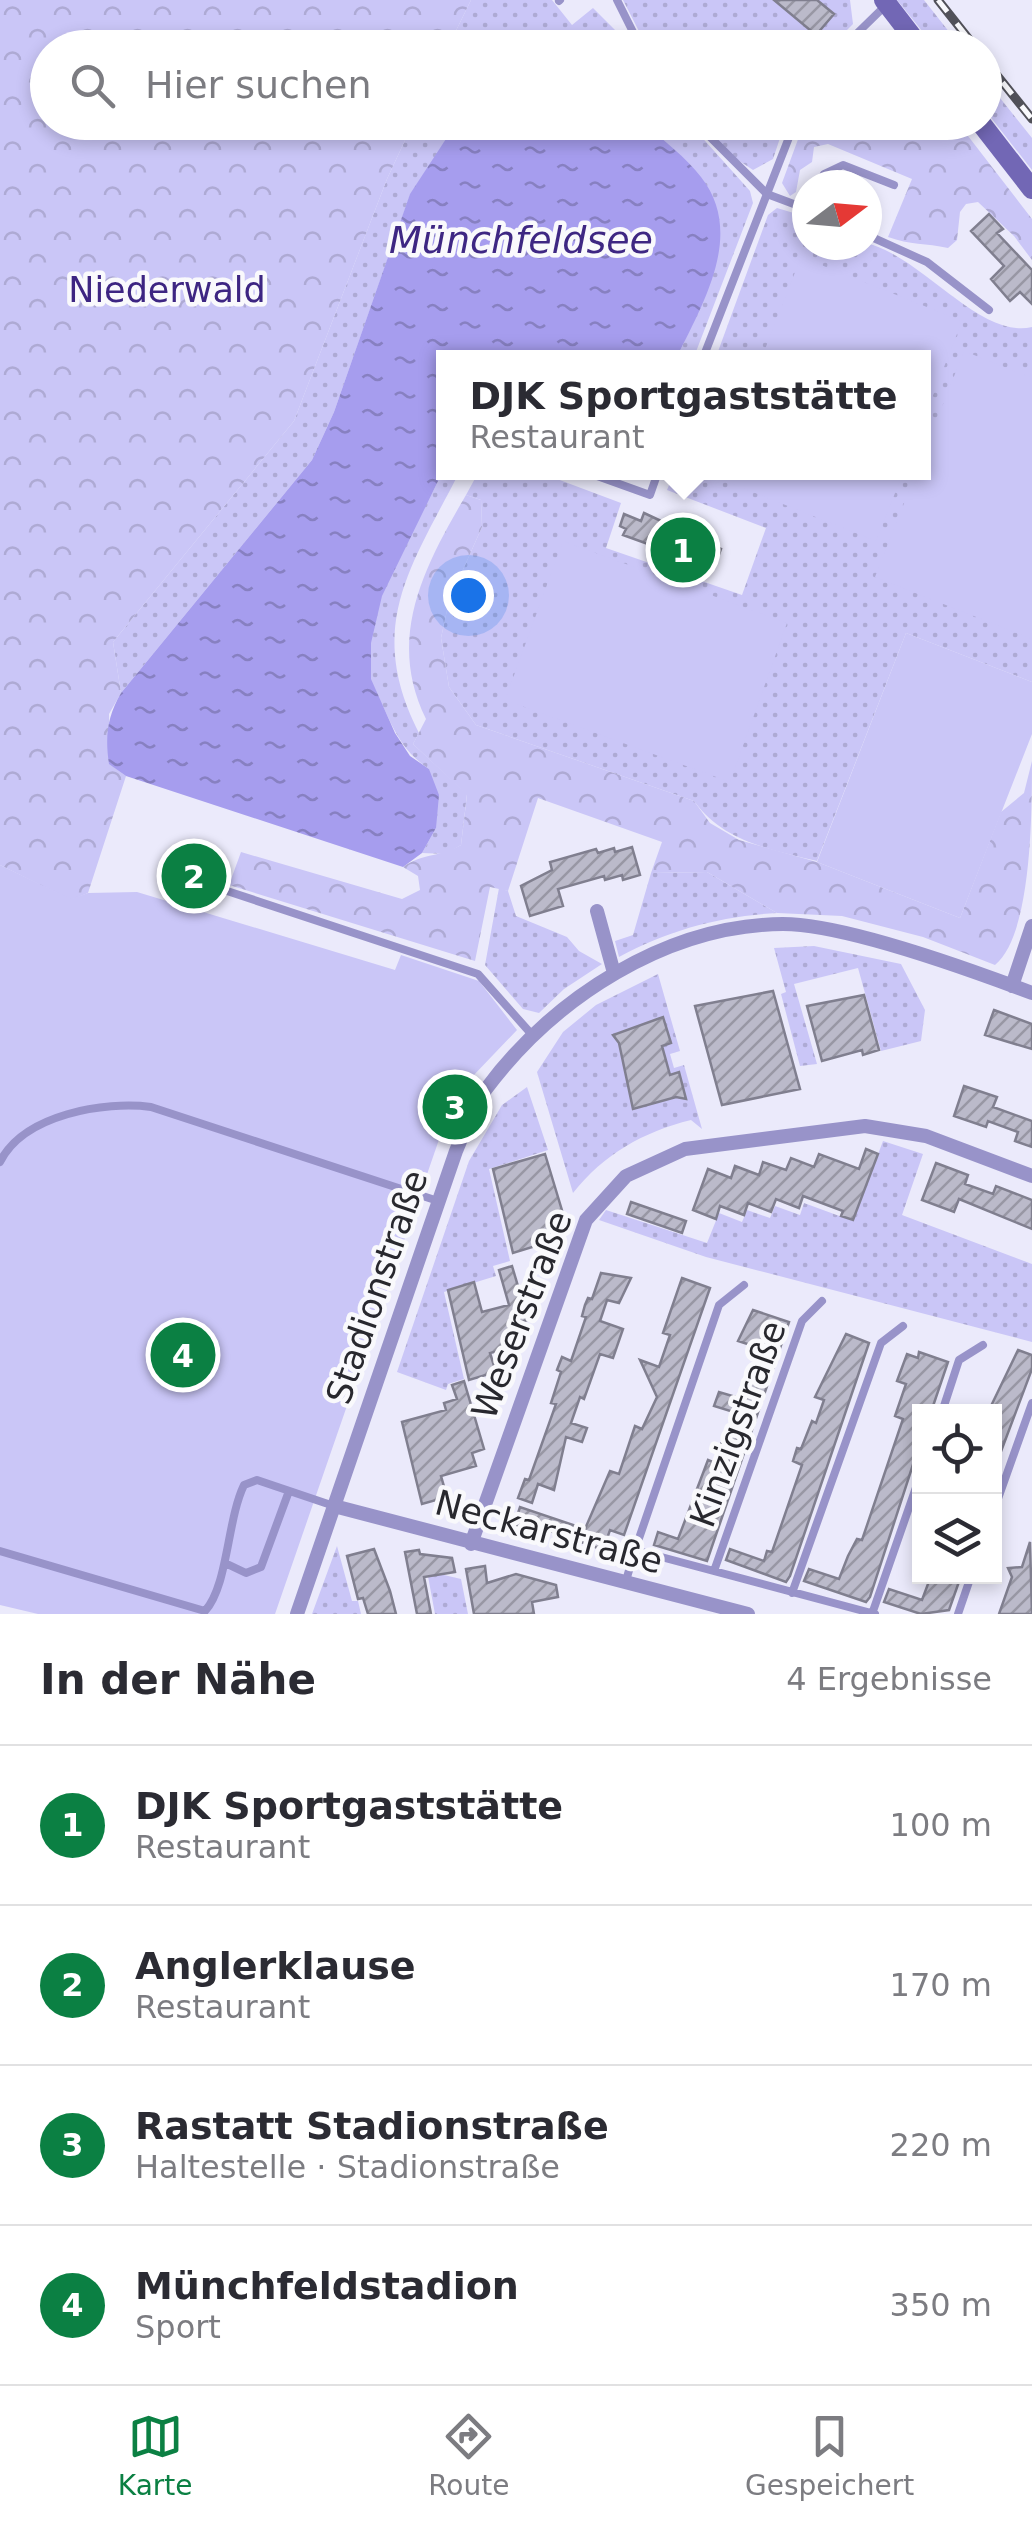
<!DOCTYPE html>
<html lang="de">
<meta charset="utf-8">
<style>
body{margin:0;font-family:"DejaVu Sans",sans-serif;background:#f7f7f7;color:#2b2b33}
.controls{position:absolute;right:30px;bottom:30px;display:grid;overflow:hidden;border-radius:0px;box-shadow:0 5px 15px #0003}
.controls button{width:90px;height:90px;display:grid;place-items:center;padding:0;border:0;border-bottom:2px solid #e1e1e2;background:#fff;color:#2b2b33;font:50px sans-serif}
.compass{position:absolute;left:792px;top:170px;width:90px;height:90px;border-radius:50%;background:#fff;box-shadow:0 5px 15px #0003;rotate:74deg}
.you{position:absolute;left:468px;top:595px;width:35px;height:35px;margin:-25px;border:8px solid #fff;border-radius:50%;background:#1a73e8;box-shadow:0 0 0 15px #1a73e833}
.badge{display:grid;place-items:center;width:65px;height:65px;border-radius:50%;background:#0b8043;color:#fff;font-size:32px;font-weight:700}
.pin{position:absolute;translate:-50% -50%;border:5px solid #fff;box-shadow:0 2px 10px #0006}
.popup{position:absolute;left:436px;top:350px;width:495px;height:130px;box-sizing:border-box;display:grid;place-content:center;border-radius:0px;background:#fff;filter:drop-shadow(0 2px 8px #0005);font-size:32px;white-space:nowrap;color:#7c7c81}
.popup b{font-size:38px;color:#2b2b33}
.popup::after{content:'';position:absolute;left:50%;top:100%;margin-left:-20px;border:20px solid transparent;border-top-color:#fff}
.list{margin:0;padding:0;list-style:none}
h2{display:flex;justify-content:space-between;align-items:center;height:130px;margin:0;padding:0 40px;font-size:42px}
h2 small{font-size:32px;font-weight:400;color:#7c7c81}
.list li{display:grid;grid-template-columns:65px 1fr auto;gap:30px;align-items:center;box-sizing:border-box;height:160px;padding:0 40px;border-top:2px solid #e1e1e2}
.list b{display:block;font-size:38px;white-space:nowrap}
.list p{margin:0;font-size:32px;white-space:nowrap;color:#7c7c81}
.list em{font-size:32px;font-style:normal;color:#7c7c81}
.icon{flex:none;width:55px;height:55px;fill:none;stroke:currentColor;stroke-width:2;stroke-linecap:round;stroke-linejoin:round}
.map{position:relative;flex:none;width:1032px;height:1614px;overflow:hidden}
.search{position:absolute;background:#fff;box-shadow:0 5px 15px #0003;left:30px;right:30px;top:30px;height:110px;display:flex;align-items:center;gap:25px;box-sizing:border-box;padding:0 35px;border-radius:55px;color:#7c7c81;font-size:38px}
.sheet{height:770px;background:#fff}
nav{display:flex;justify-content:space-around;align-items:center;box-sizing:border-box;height:140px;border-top:2px solid #e1e1e2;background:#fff;font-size:28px;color:#7c7c81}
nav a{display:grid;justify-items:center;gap:5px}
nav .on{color:#0b8043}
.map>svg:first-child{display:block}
</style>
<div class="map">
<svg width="1032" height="1614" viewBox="0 0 1032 1614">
<defs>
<pattern id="green-dots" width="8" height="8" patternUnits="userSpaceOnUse" patternTransform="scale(2.5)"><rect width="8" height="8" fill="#cac6f7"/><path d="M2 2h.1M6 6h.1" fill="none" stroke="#aeaad4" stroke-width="1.8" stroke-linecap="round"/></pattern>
<pattern id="forest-crowns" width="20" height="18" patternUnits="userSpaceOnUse" patternTransform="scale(2.5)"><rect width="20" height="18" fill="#cac6f7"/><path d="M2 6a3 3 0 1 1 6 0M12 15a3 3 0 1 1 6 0" fill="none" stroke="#aeaad4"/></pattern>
<pattern id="water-ripples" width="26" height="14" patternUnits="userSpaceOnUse" patternTransform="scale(2.5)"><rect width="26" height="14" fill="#a69dee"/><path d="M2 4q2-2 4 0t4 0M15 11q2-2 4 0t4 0" fill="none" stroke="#8780c1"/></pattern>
<pattern id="building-hatch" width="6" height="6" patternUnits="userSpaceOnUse" patternTransform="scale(2.5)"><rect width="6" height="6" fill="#bbbaca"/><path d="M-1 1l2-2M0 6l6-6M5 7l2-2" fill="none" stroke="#9897a4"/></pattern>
</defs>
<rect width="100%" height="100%" fill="#ebeafb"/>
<!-- green -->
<path fill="url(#green-dots)" d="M471,0H552L572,25L593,8L632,47H448Z
M623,0H850L853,24L830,47H647Z
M897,0H924L961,47H935Z
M984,78L1032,138V170L985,110Z
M413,123H457L410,195L334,412L312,460L121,693L113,642L294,421L387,179Z
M645,123H689L750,191L753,203L694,357H677L697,314L670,148Z
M701,123H785L773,159L753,170L726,152Z
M777,208L807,217V245C826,245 860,240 873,245C927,263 982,339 1032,327V682L906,633L817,861C769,849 724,842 694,801L476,725L449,687L441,638L449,601L482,527L481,500L466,495L478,473H541L621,503L606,548L742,595L766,528L667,490L674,473L923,472V358L716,357L768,215Z
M443,471L459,473C410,568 365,627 419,733L413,744L467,794L461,845L446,854L422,853L436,828L429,769C408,755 398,739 387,715C382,704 374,692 371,680C355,615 417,527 443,471Z
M707,872L777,913C721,916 668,930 619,957L615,941L633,935L651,873Z
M499,888L508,891L516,916L567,937L579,951L602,964L564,989L539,1013L523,1009L485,965Z
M814,946L901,964L925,1010L921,1041L881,1051L858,968L794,984L817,1064L800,1066L781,994L786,992L774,948Z
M658,974L680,1051L670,1054L674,1068L684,1065L702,1129L691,1120C643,1132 604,1154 573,1193L537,1072L563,1032L596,1005Z
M527,1087L548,1150L489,1169L510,1261L493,1266L496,1276L444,1292L464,1379L448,1384L446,1390L397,1372L469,1161L502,1105Z
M883,1141L923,1154L902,1215L1032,1264V1342L706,1257L599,1220L606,1210L707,1243L719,1213L742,1222L747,1210L770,1218L775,1206L800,1215L804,1203L853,1221Z
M337,1546L352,1601H358L361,1614H312Z
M427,1571L461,1579L468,1614H435Z"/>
<!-- forest -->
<path fill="url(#forest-crowns)" d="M0,0H471L448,47L48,48V122L413,123L387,179L294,421L113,642L121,693L109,714L110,764L126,776L88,893L71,900L0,865Z
M804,123H958L1032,219V260L1014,236L978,202L966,204L960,212L957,240L948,248C926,243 910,245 888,237L912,179L828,144L814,147L812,162L800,170L796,192L790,196L782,183Z
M466,495L481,500L482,527L449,601L441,638L449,687L476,725L694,801L710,823L739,840L817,862L960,918L1001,812L1024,793L1032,761C1032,812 1032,935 995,965L923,937L842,916L777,913L707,872L651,873L662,842L538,798L508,891L490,887L475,961L229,885L241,852L402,899L420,890L418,876L403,867C423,853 441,857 461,845L467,795L413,744L426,719C386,638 424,567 466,495Z"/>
<!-- pitch -->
<path fill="#cac6f7" d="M801,257L962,321L923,421V358L762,357Z
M964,351L1032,378V639L875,577L916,473L923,472V455Z
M717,472H903V473L876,541L715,477Z
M563,541L787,623L730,782L505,700Z
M906,633L1032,682V734L960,918L817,862Z
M0,865L71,899L88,893L137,892L395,970L401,955L479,981L517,1030L472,1077L443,1128L275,1614H38L0,1605Z"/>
<!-- water -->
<path fill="url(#water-ripples)" d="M457,122L645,123C663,141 686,157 701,177C745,233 704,301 677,357L443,358V471L382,596L371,643V679L395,733L410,756L429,769L439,795L436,828L422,853L403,867L126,776L109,764C105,737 107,717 121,693L312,460L334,412L410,194Z"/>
<!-- building -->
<path fill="url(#building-hatch)" stroke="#807f8f" stroke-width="2.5" d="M774,0H817L834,14L816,35Z
M989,214L1003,229L997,233L1032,270V304L1020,292L1010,301L991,279L1004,266L971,231Z
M644,513L721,549L714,568L623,535L626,529L620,526L624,514L641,521Z
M632,847L640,875L623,880L622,875L605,880L604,876L558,889L563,906L530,916L521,886L552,870L550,862L596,849L598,853L614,848L615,852Z
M180,859L215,872L201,910L167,895Z
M773,991L800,1089L722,1105L695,1006Z
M864,995L879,1050L863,1055L862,1050L822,1061L807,1006Z
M994,1010L1032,1024V1049L985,1035Z
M663,1017L671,1043L662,1046L670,1075L679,1072L686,1099L676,1097L633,1109L619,1043L613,1035Z
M964,1086L997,1097L993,1107L1032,1121V1147L1015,1141L1018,1132L988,1121L986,1127L954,1116Z
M866,1149L878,1154L853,1220L841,1216L843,1211L803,1196L799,1208L776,1199L771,1212L748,1203L744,1215L720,1206L716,1219L693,1210L708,1169L731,1178L735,1166L759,1175L763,1162L786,1170L791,1158L814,1167L819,1154L859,1169Z
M545,1154L567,1227L536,1237L539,1245L513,1253L493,1169Z
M936,1163L968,1175L965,1184L993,1194L996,1186L1032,1200V1229L959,1199L954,1212L922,1200Z
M631,1202L686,1221L682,1233L627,1214Z
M512,1266L528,1320L514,1324L520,1345L490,1353L496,1372L469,1380L448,1290L474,1282L482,1312L509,1305L499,1270Z
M601,1273L631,1278L619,1303L607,1300L600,1321L623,1329L613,1358L600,1354L584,1399L580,1397L571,1423L587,1428L582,1442L566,1437L554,1490L538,1484L532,1503L518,1498L525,1479L529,1480L556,1404L551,1403L561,1372L557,1370L562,1357L571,1361L586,1317L582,1316L585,1305L588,1298L592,1299Z
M682,1278L710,1288L624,1535L610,1530L603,1550L545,1529L543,1534L514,1525L520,1507L585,1529L610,1471L619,1474L635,1426L642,1429L657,1397L640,1360L659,1367L670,1335L663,1333Z
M753,1310L789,1322L707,1561L654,1545L658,1532L678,1539L708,1460L715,1463L721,1444L726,1446L737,1413L714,1406L719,1392L739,1398L745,1380L748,1381L760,1348L738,1341Z
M846,1334L869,1343L790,1576L786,1582L726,1560L730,1549L764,1561L767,1551L772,1552L802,1465L793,1461L797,1448L801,1449L812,1421L816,1423L824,1400L815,1397Z
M1018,1350L1032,1355V1369L994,1470L999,1409L991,1406Z
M919,1352L948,1362L931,1412H920V1443L870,1597L866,1602L804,1581L809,1569L839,1579L848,1556L857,1539L862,1540L903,1419L895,1416L906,1384L897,1381L907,1354L918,1358Z
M464,1381L484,1449L472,1453L476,1466L441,1476L447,1497L422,1504L402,1422L446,1410L444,1403L457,1399L452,1385Z
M1030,1542L1032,1614H999L1012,1577L1008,1568L1022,1567Z
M374,1549L390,1591L396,1614H368L363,1598L358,1599L347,1556Z
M419,1550L420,1554L452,1558L455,1572L424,1577L431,1614H417L405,1552Z
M485,1566L487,1583L516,1574L556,1585L558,1597L532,1602L534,1614H474L466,1569Z
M931,1576H961L949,1610L921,1614L884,1602L889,1589L922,1600Z"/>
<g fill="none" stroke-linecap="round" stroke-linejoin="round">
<!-- lane -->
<path stroke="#9893c9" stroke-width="8" d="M617,0L641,48
M559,1L560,0
M842,48L884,7
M695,122L767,194L807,209
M819,185L824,174L843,165L894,185
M867,235L927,262L989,310
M703,358L795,122
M586,472L650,495L658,472
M221,889L478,974L534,1037
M0,1162C24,1114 105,1101 151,1107L438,1201
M942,1412L959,1360L983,1345
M994,1510L1032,1403
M635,1550L719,1305L744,1285
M0,1551L205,1611C228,1586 227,1520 244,1485L257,1480L334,1506
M225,1563L246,1573L261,1567L289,1491
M714,1571L802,1321L822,1301
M625,1584L635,1550L875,1614
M792,1593L881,1343L903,1326
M872,1614L920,1476
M958,1614L971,1576"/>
<!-- street -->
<path stroke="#9893c9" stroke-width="14" d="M597,911L614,973
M1012,986L1032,926
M334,1506L748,1614
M471,1544L586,1220L626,1176L685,1149L865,1126L926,1136L1032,1176
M297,1614L456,1151C465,1130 473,1107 486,1089C554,998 666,925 783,924C846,924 971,970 1032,993"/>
<!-- secondary -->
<path stroke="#7267b5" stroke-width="20" d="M884,0L921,48
M980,122L1032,189"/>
<!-- rail casing -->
<g stroke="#515159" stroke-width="9">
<path id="rail" d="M938,0L976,48
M984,59L1032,119"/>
</g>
<!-- rail -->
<use href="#rail" stroke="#f9f9fc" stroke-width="5" stroke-dasharray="15" stroke-linecap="butt"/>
</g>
<g text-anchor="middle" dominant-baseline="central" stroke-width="9" stroke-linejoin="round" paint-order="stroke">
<!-- park labels -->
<g font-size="35" fill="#3d2582" stroke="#f9f9fc">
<text x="167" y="290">Niederwald</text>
</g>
<!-- street labels -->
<g font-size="35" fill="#28282e" stroke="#f9f9fc">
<text transform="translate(377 1287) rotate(-71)">Stadionstraße</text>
<text transform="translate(522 1315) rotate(-69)">Weserstraße</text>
<text transform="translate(738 1424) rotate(-70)">Kinzigstraße</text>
<text transform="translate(549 1532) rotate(15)">Neckarstraße</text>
</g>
<!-- water labels -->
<g font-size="38" font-style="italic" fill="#3e2783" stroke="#f9f9fc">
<text x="521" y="240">Münchfeldsee</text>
</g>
</g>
</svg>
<div class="controls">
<button><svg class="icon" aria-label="locate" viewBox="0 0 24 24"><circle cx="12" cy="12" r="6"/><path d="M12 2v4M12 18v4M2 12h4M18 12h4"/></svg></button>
<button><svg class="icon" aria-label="layers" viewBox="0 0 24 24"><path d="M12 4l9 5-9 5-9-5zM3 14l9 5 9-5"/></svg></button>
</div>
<svg class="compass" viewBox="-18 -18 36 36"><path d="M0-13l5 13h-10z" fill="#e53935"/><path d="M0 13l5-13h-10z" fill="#7c7c81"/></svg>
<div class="you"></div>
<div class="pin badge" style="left:683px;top:550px">1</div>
<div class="popup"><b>DJK Sportgaststätte</b>Restaurant</div>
<div class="pin badge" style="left:194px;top:876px">2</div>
<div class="pin badge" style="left:455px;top:1107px">3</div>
<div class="pin badge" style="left:183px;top:1355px">4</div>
<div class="search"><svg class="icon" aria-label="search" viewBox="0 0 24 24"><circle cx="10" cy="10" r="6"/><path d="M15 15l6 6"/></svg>Hier suchen</div>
</div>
<section class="sheet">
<h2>In der Nähe<small>4 Ergebnisse</small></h2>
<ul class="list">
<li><span class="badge">1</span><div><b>DJK Sportgaststätte</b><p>Restaurant</p></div><em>100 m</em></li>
<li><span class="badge">2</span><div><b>Anglerklause</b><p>Restaurant</p></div><em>170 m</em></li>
<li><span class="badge">3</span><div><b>Rastatt Stadionstraße</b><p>Haltestelle · Stadionstraße</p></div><em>220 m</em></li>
<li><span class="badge">4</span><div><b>Münchfeldstadion</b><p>Sport</p></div><em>350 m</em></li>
</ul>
</section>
<nav>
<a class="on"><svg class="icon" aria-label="map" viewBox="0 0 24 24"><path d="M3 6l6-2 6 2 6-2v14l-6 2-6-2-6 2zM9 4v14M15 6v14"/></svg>Karte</a>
<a><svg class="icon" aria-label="directions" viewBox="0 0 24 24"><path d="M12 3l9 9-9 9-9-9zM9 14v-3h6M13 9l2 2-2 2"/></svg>Route</a>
<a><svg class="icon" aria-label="saved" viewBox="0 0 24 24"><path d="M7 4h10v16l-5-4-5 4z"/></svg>Gespeichert</a>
</nav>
